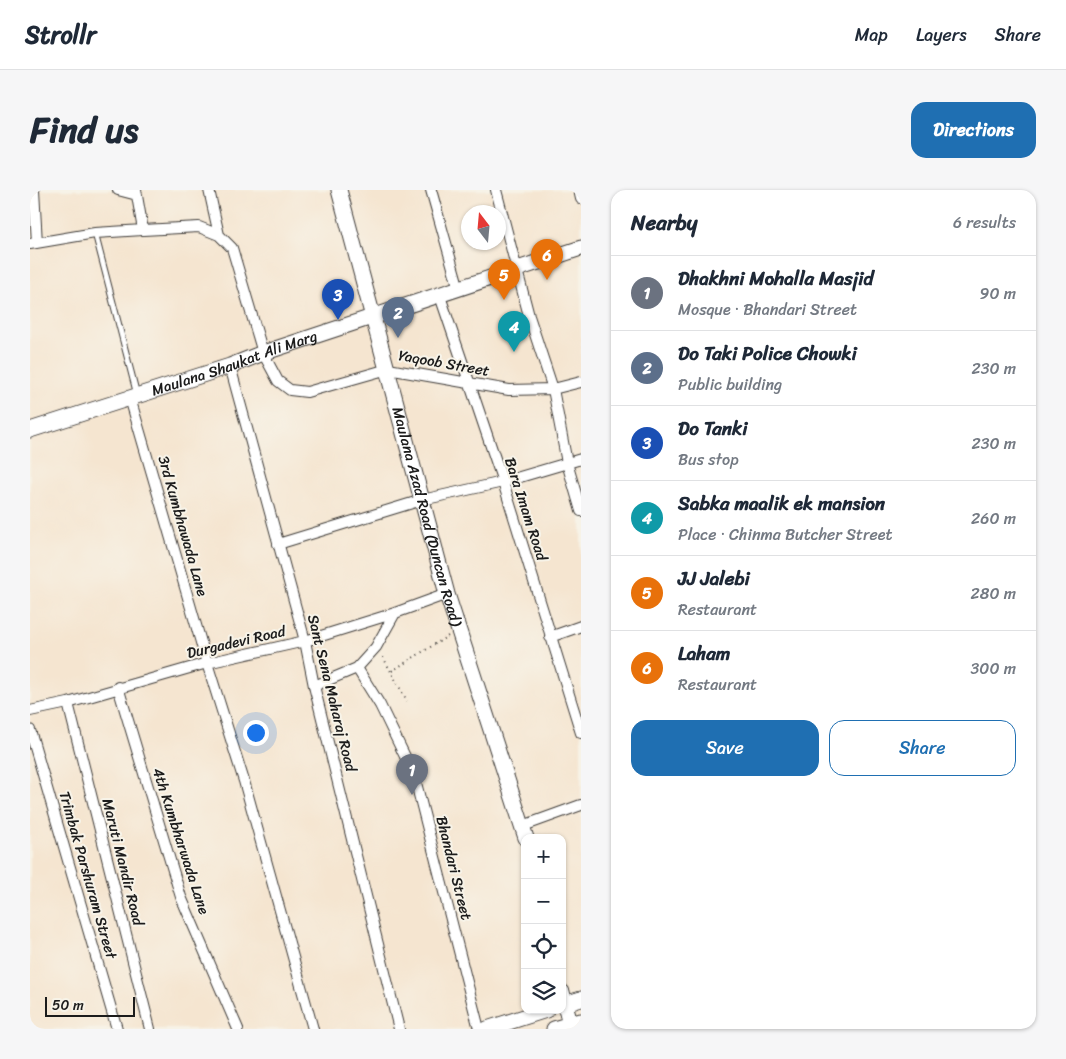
<!DOCTYPE html>
<meta charset="utf-8">
<style>
body{margin:0;font-family:Sriracha,sans-serif;background:#f6f6f7;color:#1f2937}
.controls{position:absolute;right:15px;bottom:15px;display:grid;overflow:hidden;border-radius:10px;box-shadow:0 1px 4px #0004}
.controls button{width:45px;height:45px;display:grid;place-items:center;padding:0;border:0;border-bottom:1px solid #e0e1e3;background:#fff;color:#1f2937;font:25px sans-serif}
.compass{position:absolute;left:431px;top:15px;width:45px;height:45px;border-radius:50%;background:#fff;box-shadow:0 1px 4px #0004;rotate:344deg}
.scale{position:absolute;left:15px;bottom:12px;width:90px;box-sizing:border-box;padding-left:5px;border:2px solid #1c1c1c;border-top:0;font-size:14px;line-height:18px;white-space:nowrap;color:#1c1c1c;-webkit-text-stroke:4px #f7f3e8;paint-order:stroke}
.you{position:absolute;left:225px;top:542px;width:18px;height:18px;margin:-12px;border:4px solid #fff;border-radius:50%;background:#1a73e8;box-shadow:0 0 0 8px #1a73e833}
.badge{display:grid;place-items:center;width:32px;height:32px;border-radius:50%;background:#1f6fb2;color:#fff;font-size:16px;font-weight:700}
.pin{position:absolute;translate:-50% -41px;filter:drop-shadow(0 1px 2px #0008)}
.pin::after{content:'';position:absolute;top:26px;width:18px;height:15px;background:inherit;clip-path:polygon(0 0,100% 0,50% 100%)}
.list{margin:0;padding:0;list-style:none}
h2{display:flex;justify-content:space-between;align-items:center;height:65px;margin:0;padding:0 20px;font-size:21px}
h2 small{font-size:16px;font-weight:400;color:#747a83}
.list li{display:grid;grid-template-columns:32px 1fr auto;gap:15px;align-items:center;box-sizing:border-box;height:75px;padding:0 20px;border-top:1px solid #e0e1e3}
.list b{display:block;font-size:19px;white-space:nowrap}
.list p{margin:0;font-size:16px;white-space:nowrap;color:#747a83}
.list em{font-size:16px;font-style:normal;color:#747a83}
.actions{display:flex;gap:10px;padding:15px 20px}
.actions a{flex:1;padding:11px 0;border:1px solid #1f6fb2;border-radius:15px;text-align:center;font-size:18px;color:#1f6fb2}
.actions .main{background:#1f6fb2;color:#fff}
.icon{flex:none;width:28px;height:28px;fill:none;stroke:currentColor;stroke-width:2;stroke-linecap:round;stroke-linejoin:round}
.map{position:relative;flex:none;width:551px;height:839px;overflow:hidden;border-radius:15px}
header{display:flex;align-items:center;gap:30px;box-sizing:border-box;height:70px;padding:0 25px;background:#fff;border-bottom:1px solid #e0e1e3}
header strong{font-size:24px}
nav{display:flex;gap:28px;margin-inline-start:auto;font-size:18px}
.intro{display:flex;align-items:center;justify-content:space-between;box-sizing:border-box;height:120px;padding:0 30px}
h1{margin:0;font-size:35px}
.button{padding:12px 22px;border-radius:15px;background:#1f6fb2;color:#fff;font-size:18px;font-weight:700}
main{display:flex;gap:30px;padding:0 30px}
aside{flex:1;background:#fff;border-radius:15px;box-shadow:0 1px 4px #0004}
.map>svg:first-child{display:block}
</style>
<header>
<strong>Strollr</strong>
<nav><a>Map</a><a>Layers</a><a>Share</a></nav>
</header>
<div class="intro"><h1>Find us</h1><a class="button">Directions</a></div>
<main>
<div class="map">
<svg width="551" height="839" viewBox="0 0 551 839">
<rect width="100%" height="100%" fill="#f7f3e8"/>
<filter id="ink" filterUnits="userSpaceOnUse"><feTurbulence type="fractalNoise" baseFrequency=".02" numOctaves="2"/><feDisplacementMap in="SourceGraphic" scale="10" xChannelSelector="R" yChannelSelector="G"/><feConvolveMatrix kernelMatrix="1 2 1 2 8 2 1 2 1" color-interpolation-filters="sRGB"/></filter>
<filter id="wash" filterUnits="userSpaceOnUse"><feTurbulence type="fractalNoise" baseFrequency=".0096" numOctaves="4" result="noise"/><feDisplacementMap in="SourceGraphic" scale="20" xChannelSelector="R" yChannelSelector="G"/><feGaussianBlur stdDeviation="1.12" result="paint"/><feColorMatrix in="noise" values="0 0 0 0 0 0 0 0 0 0 0 0 0 0 0 0 0 1.4 0 .05"/><feComposite in="paint" operator="in"/></filter>
<g filter="url(#wash)">
<rect width="100%" height="100%" fill="#f5e5d0"/>
</g>
<g filter="url(#ink)">
<g fill="none" stroke-linecap="round" stroke-linejoin="round">
<!-- service casing -->
<g stroke="#3d3a37" stroke-width="7">
<path id="service" d="M65,43L107,205"/>
</g>
<!-- minor casing -->
<g stroke="#3d3a37" stroke-width="12">
<path id="minor" d="M4,0L7,53
M88,0L107,5
M106,0L113,40
M179,0L189,45
M401,0L429,99
M466,0L499,126L523,199L537,273L551,321
M549,0L551,9
M0,54L65,43L113,40L169,37L189,45L202,58L233,163L248,191L260,200L277,202L358,179L479,200L523,199L551,192
M410,106L473,292L551,543
M200,176L275,451L284,496L369,839
M100,208L177,473L214,591L283,839
M248,354L392,310L473,292L551,269
M520,447L551,436
M327,478L350,515L384,585L449,839
M284,496L327,478L346,457L365,423
M88,497L151,707L208,839
M38,513L120,839
M0,521L38,513L177,473L275,451L365,423L417,404
M0,540L87,839
M493,636L551,615"/>
</g>
<!-- secondary casing -->
<g stroke="#3d3a37" stroke-width="17">
<g id="secondary">
<path id="s1" d="M309,0L417,404L496,648"/>
<path id="s2" d="M0,240L200,176L233,163L551,58"/>
<path d="M532,802L540,834"/>
<path d="M532,815L551,809"/>
<path d="M457,839L516,820"/>
<path d="M524,839L551,831"/>
</g>
</g>
<!-- path -->
<path stroke="#3d3a37" stroke-width="2" stroke-dasharray="1 4" stroke-linecap="butt" d="M353,467L377,511
M362,481L418,446"/>
<!-- service -->
<use href="#service" stroke="#fff" stroke-width="5"/>
<!-- minor -->
<use href="#minor" stroke="#fff" stroke-width="10"/>
<!-- secondary -->
<use href="#secondary" stroke="#fff" stroke-width="15"/>
</g>
</g>
<g text-anchor="middle" dominant-baseline="central" stroke-width="4" stroke-linejoin="round" paint-order="stroke">
<!-- street labels -->
<g font-size="15" fill="#1c1c1c" stroke="#f7f3e8">
<text stroke="none"><textPath href="#s2" startOffset="215">Maulana Shaukat Ali Marg</textPath></text>
<text transform="translate(414 173) rotate(10)">Yaqoob Street</text>
<text transform="translate(496 319) rotate(72)">Bara Imam Road</text>
<text stroke="none"><textPath href="#s1" startOffset="338">Maulana Azad Road (Duncan Road)</textPath></text>
<text transform="translate(153 336) rotate(74)">3rd Kumbhawada Lane</text>
<text transform="translate(206 452) rotate(-13)">Durgadevi Road</text>
<text transform="translate(302 503) rotate(76)">Sant Sena Maharaj Road</text>
<text transform="translate(151 651) rotate(72)">4th Kumbharwada Lane</text>
<text transform="translate(93 672) rotate(76)">Maruti Mandir Road</text>
<text transform="translate(424 678) rotate(76)">Bhandari Street</text>
<text transform="translate(58 685) rotate(74)">Trimbak Parshuram Street</text>
</g>
</g>
</svg>
<div class="controls">
<button>+</button>
<button>−</button>
<button><svg class="icon" aria-label="locate" viewBox="0 0 24 24"><circle cx="12" cy="12" r="6"/><path d="M12 2v4M12 18v4M2 12h4M18 12h4"/></svg></button>
<button><svg class="icon" aria-label="layers" viewBox="0 0 24 24"><path d="M12 4l9 5-9 5-9-5zM3 14l9 5 9-5"/></svg></button>
</div>
<svg class="compass" viewBox="-18 -18 36 36"><path d="M0-13l5 13h-10z" fill="#e53935"/><path d="M0 13l5-13h-10z" fill="#747a83"/></svg>
<div class="scale">50 m</div>
<div class="you"></div>
<div class="pin badge" style="left:382px;top:605px;background:#6b7280">1</div>
<div class="pin badge" style="left:368px;top:148px;background:#5c6f8a">2</div>
<div class="pin badge" style="left:308px;top:130px;background:#1a4fb4">3</div>
<div class="pin badge" style="left:484px;top:162px;background:#0f9aa8">4</div>
<div class="pin badge" style="left:474px;top:110px;background:#e8710a">5</div>
<div class="pin badge" style="left:517px;top:90px;background:#e8710a">6</div>
</div>
<aside>
<h2>Nearby<small>6 results</small></h2>
<ul class="list">
<li><span class="badge" style="background:#6b7280">1</span><div><b>Dhakhni Mohalla Masjid</b><p>Mosque · Bhandari Street</p></div><em>90 m</em></li>
<li><span class="badge" style="background:#5c6f8a">2</span><div><b>Do Taki Police Chowki</b><p>Public building</p></div><em>230 m</em></li>
<li><span class="badge" style="background:#1a4fb4">3</span><div><b>Do Tanki</b><p>Bus stop</p></div><em>230 m</em></li>
<li><span class="badge" style="background:#0f9aa8">4</span><div><b>Sabka maalik ek mansion</b><p>Place · Chinma Butcher Street</p></div><em>260 m</em></li>
<li><span class="badge" style="background:#e8710a">5</span><div><b>JJ Jalebi</b><p>Restaurant</p></div><em>280 m</em></li>
<li><span class="badge" style="background:#e8710a">6</span><div><b>Laham</b><p>Restaurant</p></div><em>300 m</em></li>
</ul>
<div class="actions"><a class="main">Save</a><a>Share</a></div>
</aside>
</main>
